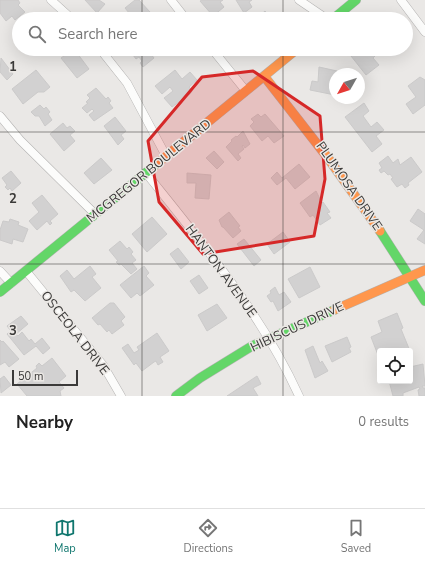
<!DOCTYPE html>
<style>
body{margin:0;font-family:"Nunito Sans",sans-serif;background:#f6f6f6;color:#222}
.controls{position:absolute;right:12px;bottom:12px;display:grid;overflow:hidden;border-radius:4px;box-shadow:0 4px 16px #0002}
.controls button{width:36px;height:36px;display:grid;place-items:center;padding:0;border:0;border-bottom:1px solid #e0e0e0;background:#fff;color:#222;font:20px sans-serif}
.compass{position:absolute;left:329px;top:68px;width:36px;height:36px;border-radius:50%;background:#fff;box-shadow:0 4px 16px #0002;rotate:231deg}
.scale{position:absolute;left:12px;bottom:10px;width:66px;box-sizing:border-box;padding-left:4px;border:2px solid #3b3a39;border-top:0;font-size:11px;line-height:14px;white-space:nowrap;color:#3b3a39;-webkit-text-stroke:3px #ebe8e5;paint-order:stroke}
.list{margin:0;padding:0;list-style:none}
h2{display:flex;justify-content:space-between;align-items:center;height:52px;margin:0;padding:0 16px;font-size:17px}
h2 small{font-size:13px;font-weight:400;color:#767676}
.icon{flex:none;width:22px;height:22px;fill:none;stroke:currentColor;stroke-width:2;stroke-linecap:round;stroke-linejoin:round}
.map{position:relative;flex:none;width:425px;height:396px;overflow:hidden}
.search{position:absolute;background:#fff;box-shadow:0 4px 16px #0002;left:12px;right:12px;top:12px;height:44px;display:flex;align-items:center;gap:10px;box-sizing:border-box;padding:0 14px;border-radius:22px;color:#767676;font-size:15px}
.sheet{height:112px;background:#fff}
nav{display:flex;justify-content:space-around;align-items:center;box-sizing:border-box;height:56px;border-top:1px solid #e0e0e0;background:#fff;font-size:11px;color:#767676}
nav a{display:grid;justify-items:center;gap:2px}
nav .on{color:#0f766e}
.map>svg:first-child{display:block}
</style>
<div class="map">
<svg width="425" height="396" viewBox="0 0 425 396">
<rect width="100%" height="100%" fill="#eae8e6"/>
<!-- building -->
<path fill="#d2d1d1" stroke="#cbcaca" d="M0,0H18L20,3L18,5L25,12L15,20L12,16L6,21L0,13Z
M85,0H99L105,4L97,13Z
M135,0H139L150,12L142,19H134L125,8Z
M202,0H223L220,2L224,7L213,16L200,1Z
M236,0H252L249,2L252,7L244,13Z
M265,11L272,19H257V18Z
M74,49L89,69L77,78L61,58Z
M141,49H147L154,58L143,67L140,63L142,61L139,57L136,59L133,55Z
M357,49H373L377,54L373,58L379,65L366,75L351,56Z
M1,58L13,74L7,80L0,72Z
M319,67L337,71L335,74V95L310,90L312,81L318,82Z
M36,70L50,87L44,92H38L23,104L12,89Z
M175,70L182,79L190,72L197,80L189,87L192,91L190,94L172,107L164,98L173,91L170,87L162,94L155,86Z
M420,77L425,80V105L413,114L406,104L416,97L408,86Z
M96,88L106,99L108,97L111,101L109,103L113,108L94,121L89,115L94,111L92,109L87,113L82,108L88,103L86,102L90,98L87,95Z
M364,103L369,111L363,116L371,127L377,122L384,130L376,136L382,144L372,152L345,117Z
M40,105L44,109L46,107L50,112L48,114L52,120L45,126L39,116H35L31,112Z
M258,114L261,117L265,114L284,136L274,143L268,136L262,141L250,126L254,122L251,119Z
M115,117L126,131L121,135L124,139L118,145L104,126Z
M63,123L67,128L70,126L75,131L70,135L75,141L64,151L50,134Z
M243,131L250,144L245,148L243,145L242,146L244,149L238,154L241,158L238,161L226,147L232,141L231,140L236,136L237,137Z
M214,151L224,162L217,169L206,158Z
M388,156L393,163L398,159L400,165L411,157L422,172L408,183L409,185L405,188L402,184L397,187L391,179L393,178L390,174L388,175L384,171L381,173L379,170L382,168L379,163Z
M101,158L112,170L94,184L84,173Z
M299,164L310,177L295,189L286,178L277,185L271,178L277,172L282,178Z
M11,171L21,183L12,191L10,188L8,190L5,187L7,185L2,178Z
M187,173L211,175L209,199L195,198L196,183H187Z
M316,191L322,203L323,202L330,212L327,213L331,218L320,225L313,215L310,217L300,203Z
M42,195L58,214L50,221L52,223L50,225L47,221L37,230L29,221L39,212L32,203Z
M418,209L425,214V244L417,239L424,230L410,221Z
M229,212L240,226L238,227L241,231L233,238L223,227H222L219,220Z
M152,217L167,234L147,252L132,234Z
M10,219L19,222L18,225L28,229L23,242L13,239L12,244L0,240V230L3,221L9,222Z
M283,232L290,242L274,254L267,244Z
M244,239L261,260L254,266L237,244Z
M120,241L127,249L129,247L133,252L131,254L136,260L132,263L137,269L131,274L121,264L119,265L116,262L118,261L109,250Z
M178,248L189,262L181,269L170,254Z
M90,266L96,274L92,277L101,288L85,301L74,290L71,292L60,276L67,270L74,279Z
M144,266L149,273L146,276L154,285L140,296L137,293L131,298L120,285Z
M310,267L320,287L299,298L288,279Z
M199,275L208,288L199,294L190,281Z
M275,287L279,295L284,292L291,302L278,311L273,301L271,302L267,296L271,293L270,291Z
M110,303H114L125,317L121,321L124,325L112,334L109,330L107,332L100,324L98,325L92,318Z
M217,304L227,318L207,331L198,315Z
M397,313L403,328L401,329L410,351H380L378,355L371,337L382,332L378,321Z
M21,316L28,324L16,334L18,336L22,332L29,341L31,339L35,344L42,338L50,348L43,354L36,346L24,355L7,334L11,331L7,326Z
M157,333L169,351L160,357L163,362L158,365L156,361L154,362L142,371L136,363L134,365L122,348L128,344L134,353L139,350L137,347Z
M347,337L351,347L349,348L351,352L332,362L325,346Z
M0,340L2,342L3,341L19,359L9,367L5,362L0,365Z
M313,346L320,363L322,361L328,371L315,378L305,350Z
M52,358L66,376L59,382L64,388L60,391L61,396H27L17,384L37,368L36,366L39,363L42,366Z
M423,364L425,386H422L423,388H425V396H419L418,390L420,389L419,387L403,393V396H393L389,381H410V367Z
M4,376L11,385L1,393L0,379Z
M257,376L261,384L253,388L258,396H227Z"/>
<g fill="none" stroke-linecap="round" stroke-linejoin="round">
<!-- street casing -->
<g stroke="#b3b2b1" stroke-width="9">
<path id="street" d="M51,0L72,19
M171,0L186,19
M299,0L327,19
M401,0L425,32
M100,49L127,83L166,156
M212,49L246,91
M0,116L20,140L95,214
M146,173C202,243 262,314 299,396
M0,271L11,283
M26,271L103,365L121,396"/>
</g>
<!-- fast casing -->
<g stroke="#b3b2b1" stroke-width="10">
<path id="fast" d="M333,19L356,0
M380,231L425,301
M0,292L159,162
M176,396L200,378L252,346L334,310"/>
</g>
<!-- slow casing -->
<g stroke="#b3b2b1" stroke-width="10">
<path id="slow" d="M264,76L328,158L380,231
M159,162L297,49
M334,310L425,270"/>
</g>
<!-- street -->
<use href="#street" stroke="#fcfcfb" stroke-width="8"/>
<!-- fast -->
<use href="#fast" stroke="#63d668" stroke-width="9"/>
<!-- slow -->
<use href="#slow" stroke="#ff974d" stroke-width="9"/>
</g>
<!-- marked area -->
<path fill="#d62828" fill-opacity="0.2" stroke="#d62828" stroke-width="3" stroke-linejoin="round" d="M253,71L320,116L325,179L314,236L203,254L159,202L148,141L202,77Z"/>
<!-- grid -->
<path fill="none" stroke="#3b3a39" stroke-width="1" stroke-opacity="0.55" d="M142,0V19M283,0V19M142,49V396M283,49V396M0,132H425M0,264H425"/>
<g text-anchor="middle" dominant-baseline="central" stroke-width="3" stroke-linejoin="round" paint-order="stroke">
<!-- street labels -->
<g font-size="13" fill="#3b3a39" stroke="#ebe8e5">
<text transform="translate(149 171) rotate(-39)">MCGREGOR BOULEVARD</text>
<text transform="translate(349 186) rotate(55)">PLUMOSA DRIVE</text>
<text transform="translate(221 271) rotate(54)">HANTON AVENUE</text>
<text transform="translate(297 327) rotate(-25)">HIBISCUS DRIVE</text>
<text transform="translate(75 333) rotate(52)">OSCEOLA DRIVE</text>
</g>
</g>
<g font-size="13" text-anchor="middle" font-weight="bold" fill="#3b3a39" stroke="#ebe8e5" stroke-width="3" stroke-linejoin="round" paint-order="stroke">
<text x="13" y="71">1</text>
<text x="13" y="203">2</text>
<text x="13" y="335">3</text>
</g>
</svg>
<div class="controls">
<button><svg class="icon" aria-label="locate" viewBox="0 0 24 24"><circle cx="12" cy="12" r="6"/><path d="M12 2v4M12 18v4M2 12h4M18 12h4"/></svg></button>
</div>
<svg class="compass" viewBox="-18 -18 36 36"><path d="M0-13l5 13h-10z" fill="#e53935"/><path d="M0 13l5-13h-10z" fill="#767676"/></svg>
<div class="scale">50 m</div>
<div class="search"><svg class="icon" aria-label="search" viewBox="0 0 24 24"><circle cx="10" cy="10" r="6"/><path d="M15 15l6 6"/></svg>Search here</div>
</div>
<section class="sheet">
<h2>Nearby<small>0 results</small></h2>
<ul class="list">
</ul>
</section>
<nav>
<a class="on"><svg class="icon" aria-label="map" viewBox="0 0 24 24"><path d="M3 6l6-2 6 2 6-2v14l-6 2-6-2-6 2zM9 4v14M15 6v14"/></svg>Map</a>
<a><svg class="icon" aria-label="directions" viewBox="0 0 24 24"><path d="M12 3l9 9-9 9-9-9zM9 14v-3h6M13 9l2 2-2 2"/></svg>Directions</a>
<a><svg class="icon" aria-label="saved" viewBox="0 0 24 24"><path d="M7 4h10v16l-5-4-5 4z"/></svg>Saved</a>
</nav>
